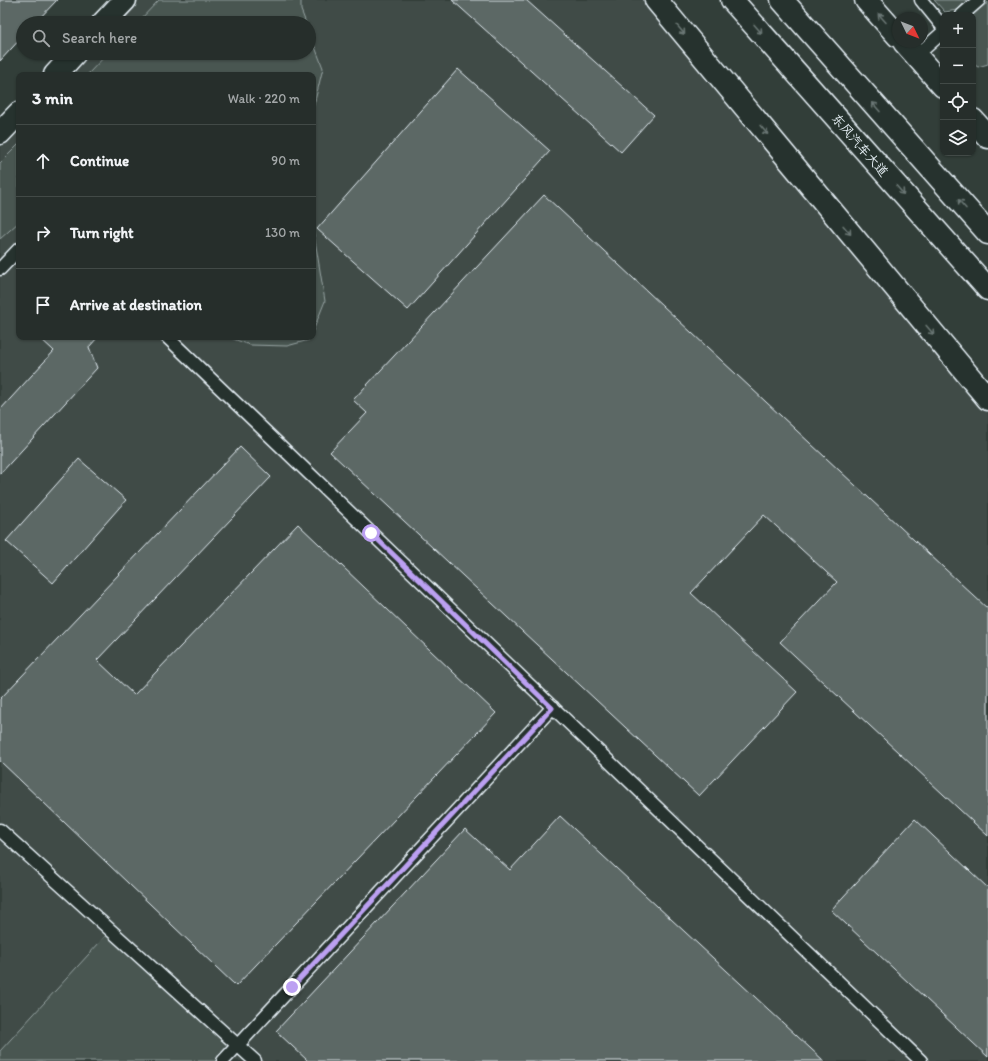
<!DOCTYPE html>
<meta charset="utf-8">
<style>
body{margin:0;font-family:Itim,"LXGW WenKai TC",sans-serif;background:#2e3633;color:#f1f3f6}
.controls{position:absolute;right:12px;top:12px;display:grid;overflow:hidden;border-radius:8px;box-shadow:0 1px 3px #0004}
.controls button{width:36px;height:36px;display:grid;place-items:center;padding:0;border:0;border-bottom:1px solid #424a47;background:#262e2b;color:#f1f3f6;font:20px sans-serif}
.compass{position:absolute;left:892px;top:12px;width:36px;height:36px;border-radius:50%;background:#262e2b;box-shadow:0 1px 3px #0004;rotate:133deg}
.stop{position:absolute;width:12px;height:12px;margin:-9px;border:3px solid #bca0f2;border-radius:50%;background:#fff}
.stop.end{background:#bca0f2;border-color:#fff;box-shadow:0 1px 4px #0008}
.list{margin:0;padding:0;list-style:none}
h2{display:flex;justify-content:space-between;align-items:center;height:52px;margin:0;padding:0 16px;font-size:17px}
h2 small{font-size:13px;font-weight:400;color:#a4a8a9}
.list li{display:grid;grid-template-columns:26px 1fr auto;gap:12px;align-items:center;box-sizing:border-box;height:72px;padding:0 16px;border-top:1px solid #424a47}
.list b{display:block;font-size:15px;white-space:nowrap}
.list em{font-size:13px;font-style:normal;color:#a4a8a9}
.icon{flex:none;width:22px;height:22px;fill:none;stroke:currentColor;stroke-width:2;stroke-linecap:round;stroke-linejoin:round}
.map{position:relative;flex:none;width:988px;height:1061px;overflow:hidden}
.search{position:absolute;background:#262e2b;box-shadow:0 1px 3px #0004;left:16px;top:16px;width:300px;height:44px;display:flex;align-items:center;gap:10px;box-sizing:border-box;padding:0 14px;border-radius:22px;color:#a4a8a9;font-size:15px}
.panel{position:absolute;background:#262e2b;box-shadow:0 1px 3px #0004;left:16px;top:72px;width:300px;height:268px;border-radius:8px}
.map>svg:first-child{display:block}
</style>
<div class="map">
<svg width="988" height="1061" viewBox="0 0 988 1061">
<rect width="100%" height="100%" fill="#323e39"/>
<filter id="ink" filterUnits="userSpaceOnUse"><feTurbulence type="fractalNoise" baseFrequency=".025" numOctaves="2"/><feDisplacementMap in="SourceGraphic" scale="8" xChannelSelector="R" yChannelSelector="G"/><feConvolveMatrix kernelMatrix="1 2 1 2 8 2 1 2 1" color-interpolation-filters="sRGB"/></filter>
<g filter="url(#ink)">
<!-- built -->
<path fill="#3f4b46" d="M125,0H656L988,399V1061H0V133L19,113V337H313V75H55L75,53H309V23H103Z"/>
<!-- green -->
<path fill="#495651" stroke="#98a4a4" d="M159,0H301V10L306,23H137Z
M934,0H967L957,10L945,12Z
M988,2V64L978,67L973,64V15Z
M309,31L323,68L313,109V75H87L108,53H309Z
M19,144V222L0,239V163Z
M313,228L325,301L313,331Z
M228,337H310L309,340L287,346L250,345Z
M111,930L238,1045L223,1061H0V1051Z"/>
<!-- building -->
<path fill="#5c6865" stroke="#e8f1f8" d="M0,0H57L35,23H23V36L0,61Z
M452,0H526L654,115L621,152Z
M458,69L550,151L408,310L317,229Z
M544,195L988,609V836L780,642L837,582L764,515L691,593L797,692L699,796L330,452L367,413L353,400Z
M39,337H98L89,347L97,368L0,474V410L54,351Z
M240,447L271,477L97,660L134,695L298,524L496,713L236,986L0,761V699Z
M79,459L126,500L53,583L6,541Z
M560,816L824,1061H308L276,1031L465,829L510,870Z
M915,819L988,888V1057L831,910Z"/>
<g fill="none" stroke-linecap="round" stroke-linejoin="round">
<!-- service casing -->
<g stroke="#e8f1f8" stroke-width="15">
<path id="service" d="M921,0L943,27
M962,15L979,0
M916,56L943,32
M0,269L19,249
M167,337L921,1061
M0,830L255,1061
M223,1061L553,707"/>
</g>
<!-- tertiary casing -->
<g stroke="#e8f1f8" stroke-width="25">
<path id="tertiary" d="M656,0L988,399
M866,0L898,36
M103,23L125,0
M904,42L943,86
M55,75L75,53
M973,120L988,137
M0,133L19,113"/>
</g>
<!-- primary casing -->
<g stroke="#e8f1f8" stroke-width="25">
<path id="primary" d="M732,0L988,289
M782,0L988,233"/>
</g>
<!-- service -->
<use href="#service" stroke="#26332d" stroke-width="12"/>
<!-- tertiary -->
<use href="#tertiary" stroke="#26332d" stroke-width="22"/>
<!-- primary -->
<use href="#primary" stroke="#26332d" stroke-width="22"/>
</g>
<!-- one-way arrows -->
<defs><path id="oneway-shaft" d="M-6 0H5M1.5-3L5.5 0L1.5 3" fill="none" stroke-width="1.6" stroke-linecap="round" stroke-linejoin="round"/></defs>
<g stroke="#6a7674">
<use href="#oneway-shaft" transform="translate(882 18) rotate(-132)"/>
<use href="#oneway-shaft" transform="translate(758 29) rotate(49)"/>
<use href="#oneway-shaft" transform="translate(681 30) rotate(50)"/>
<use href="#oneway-shaft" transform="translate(876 107) rotate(-131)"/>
<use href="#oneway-shaft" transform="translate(764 130) rotate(50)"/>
<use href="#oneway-shaft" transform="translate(900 190) rotate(49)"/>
<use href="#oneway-shaft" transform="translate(962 204) rotate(-131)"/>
<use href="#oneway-shaft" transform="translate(847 230) rotate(50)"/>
<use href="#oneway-shaft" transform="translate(930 330) rotate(50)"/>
</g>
</g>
<g fill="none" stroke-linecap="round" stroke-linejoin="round" filter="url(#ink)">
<!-- route -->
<path stroke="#bca0f2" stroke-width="5" d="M292,987L552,708L371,533"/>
</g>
<g text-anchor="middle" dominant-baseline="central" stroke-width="3" stroke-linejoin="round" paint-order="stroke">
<!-- street labels -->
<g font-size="13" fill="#e8f1f8" stroke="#26332d">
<text transform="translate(860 145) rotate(49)">东风汽车大道</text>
</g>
</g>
</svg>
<div class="controls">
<button>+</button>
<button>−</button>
<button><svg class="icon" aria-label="locate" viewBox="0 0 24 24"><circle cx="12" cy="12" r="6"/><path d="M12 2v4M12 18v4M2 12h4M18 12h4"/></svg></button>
<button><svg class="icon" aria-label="layers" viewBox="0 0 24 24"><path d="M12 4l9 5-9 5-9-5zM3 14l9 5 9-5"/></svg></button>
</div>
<svg class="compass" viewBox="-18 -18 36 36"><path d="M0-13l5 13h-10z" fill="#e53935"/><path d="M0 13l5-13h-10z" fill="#a4a8a9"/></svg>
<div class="stop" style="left:371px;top:533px"></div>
<div class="stop end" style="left:292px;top:987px"></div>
<div class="search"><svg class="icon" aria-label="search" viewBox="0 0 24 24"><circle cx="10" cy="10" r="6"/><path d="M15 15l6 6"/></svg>Search here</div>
<section class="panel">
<h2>3 min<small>Walk · 220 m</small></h2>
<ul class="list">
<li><svg class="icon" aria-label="ahead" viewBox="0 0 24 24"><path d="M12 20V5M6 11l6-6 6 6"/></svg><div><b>Continue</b></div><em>90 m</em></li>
<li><svg class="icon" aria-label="right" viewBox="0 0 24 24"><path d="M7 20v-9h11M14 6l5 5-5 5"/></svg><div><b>Turn right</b></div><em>130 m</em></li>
<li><svg class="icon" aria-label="arrive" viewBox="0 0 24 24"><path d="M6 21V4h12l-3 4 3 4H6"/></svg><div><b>Arrive at destination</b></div></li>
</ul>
</section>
</div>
